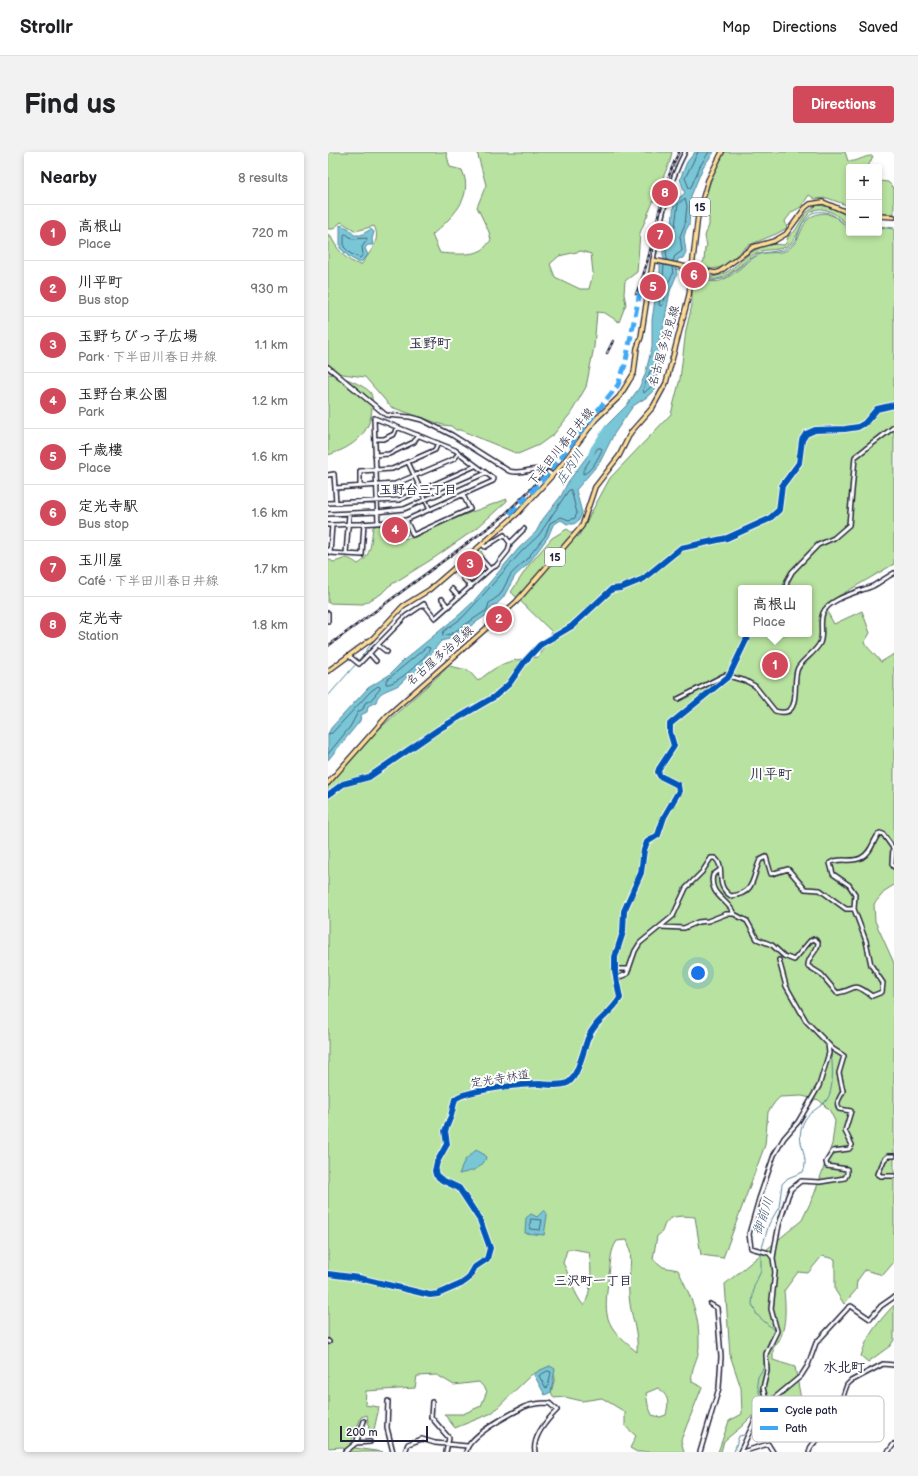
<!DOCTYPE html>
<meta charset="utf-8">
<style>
body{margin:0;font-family:"Balsamiq Sans","Klee One",sans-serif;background:#f2f2f2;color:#202124}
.controls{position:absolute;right:12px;top:12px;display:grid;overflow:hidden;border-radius:4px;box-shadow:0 2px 6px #0003}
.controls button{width:36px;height:36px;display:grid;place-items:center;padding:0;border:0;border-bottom:1px solid #e0e0e0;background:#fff;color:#202124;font:20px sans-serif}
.scale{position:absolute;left:12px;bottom:10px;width:88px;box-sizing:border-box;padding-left:4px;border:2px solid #22223b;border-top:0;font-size:11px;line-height:14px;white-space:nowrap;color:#22223b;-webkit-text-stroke:3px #fff;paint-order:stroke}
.you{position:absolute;left:370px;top:821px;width:14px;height:14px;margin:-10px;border:3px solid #fff;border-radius:50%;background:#1a73e8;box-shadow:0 0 0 6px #1a73e833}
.badge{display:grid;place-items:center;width:26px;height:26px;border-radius:50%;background:#d1495b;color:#fff;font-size:13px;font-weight:700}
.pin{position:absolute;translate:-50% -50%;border:2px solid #fff;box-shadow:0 1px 4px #0006}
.popup{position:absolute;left:410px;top:433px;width:74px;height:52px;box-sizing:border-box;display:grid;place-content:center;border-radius:4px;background:#fff;filter:drop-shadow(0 1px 3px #0005);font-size:13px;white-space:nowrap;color:#757577}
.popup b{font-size:15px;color:#202124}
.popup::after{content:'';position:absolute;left:50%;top:100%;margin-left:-8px;border:8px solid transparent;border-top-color:#fff}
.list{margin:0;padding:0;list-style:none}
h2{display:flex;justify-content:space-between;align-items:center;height:52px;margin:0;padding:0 16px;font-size:17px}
h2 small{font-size:13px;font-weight:400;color:#757577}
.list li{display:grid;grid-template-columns:26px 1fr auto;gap:12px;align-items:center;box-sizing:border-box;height:56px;padding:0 16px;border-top:1px solid #e0e0e0}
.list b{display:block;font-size:15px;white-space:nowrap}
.list p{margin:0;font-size:13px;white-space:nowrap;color:#757577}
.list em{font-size:13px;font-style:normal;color:#757577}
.map{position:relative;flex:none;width:566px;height:1300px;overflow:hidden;border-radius:4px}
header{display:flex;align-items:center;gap:24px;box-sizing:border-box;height:56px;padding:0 20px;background:#fff;border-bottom:1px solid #e0e0e0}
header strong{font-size:19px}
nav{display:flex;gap:22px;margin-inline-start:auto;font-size:14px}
.intro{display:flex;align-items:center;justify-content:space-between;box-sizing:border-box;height:96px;padding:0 24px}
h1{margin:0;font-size:28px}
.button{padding:10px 18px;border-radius:4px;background:#d1495b;color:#fff;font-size:14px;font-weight:700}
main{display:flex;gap:24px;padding:0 24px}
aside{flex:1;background:#fff;border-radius:4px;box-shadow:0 2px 6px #0003}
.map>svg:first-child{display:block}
</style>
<header>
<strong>Strollr</strong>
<nav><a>Map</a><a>Directions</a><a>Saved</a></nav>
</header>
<div class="intro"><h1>Find us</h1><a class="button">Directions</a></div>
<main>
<aside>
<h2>Nearby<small>8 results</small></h2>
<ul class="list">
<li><span class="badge">1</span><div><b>高根山</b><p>Place</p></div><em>720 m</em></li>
<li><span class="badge">2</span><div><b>川平町</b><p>Bus stop</p></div><em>930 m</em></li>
<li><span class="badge">3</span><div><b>玉野ちびっ子広場</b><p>Park · 下半田川春日井線</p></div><em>1.1 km</em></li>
<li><span class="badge">4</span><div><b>玉野台東公園</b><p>Park</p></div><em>1.2 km</em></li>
<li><span class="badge">5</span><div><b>千歳樓</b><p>Place</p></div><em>1.6 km</em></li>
<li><span class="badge">6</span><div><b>定光寺駅</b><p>Bus stop</p></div><em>1.6 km</em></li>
<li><span class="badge">7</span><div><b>玉川屋</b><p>Café · 下半田川春日井線</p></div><em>1.7 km</em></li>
<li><span class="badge">8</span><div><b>定光寺</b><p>Station</p></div><em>1.8 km</em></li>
</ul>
</aside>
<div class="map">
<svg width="566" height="1300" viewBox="0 0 566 1300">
<rect width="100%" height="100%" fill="#fff"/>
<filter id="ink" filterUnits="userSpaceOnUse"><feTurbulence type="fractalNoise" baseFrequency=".025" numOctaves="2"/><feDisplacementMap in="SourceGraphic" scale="8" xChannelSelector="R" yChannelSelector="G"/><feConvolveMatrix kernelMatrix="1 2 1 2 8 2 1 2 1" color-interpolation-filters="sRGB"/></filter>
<g filter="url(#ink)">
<!-- green -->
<path fill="#b8e29f" stroke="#6d826d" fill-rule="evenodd" d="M0,0H118L122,15L134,18C147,46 123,66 104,83L112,101C123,102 144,104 154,98C157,96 160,91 163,88L161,80L149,55L158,33L149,0H344L342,9L312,81L309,120L297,129L296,142L298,152L291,170L277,161L269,160L266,195L258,235L243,261L226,282L211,293L190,302L132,278H128L123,274L115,273L63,255L37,225L0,220V82L2,83C9,97 17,109 33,113C41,101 54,88 46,74L28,79L13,70L5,77H0ZM253,99L263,102L265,121L261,137H252L227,125L222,112L231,104Z
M397,0H517L520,9C529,11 536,3 545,4L540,15H521V54L499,46L487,47L481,43L473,55L464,60L457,69L459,76L448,82L419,94L395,115L384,117L372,113L376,109L377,96L379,94L377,84L381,73V65L376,64L374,61C378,39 385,19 397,0Z
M551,29L560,30L566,36V62H551Z
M489,53C500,54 514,58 521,67V73C514,69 509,62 501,59C476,49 475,79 463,91C453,101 438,95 428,101C416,108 398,130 383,127L382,125C412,124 418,87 456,93L458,91L460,85L467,79L478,61Z
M497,61L508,65L521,77V81H551L552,75L566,77V412L499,451L500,461L506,472L534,459L542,481L536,491L553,510L566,502V733L558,738L546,752L547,769L566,811V1110L555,1123L537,1118L529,1129L528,1138L516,1152L507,1138V1107L494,1104L480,1121L470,1120L456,1139C458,1156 459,1184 445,1196V1208L467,1215L476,1263L457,1252L440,1260H428L413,1275L396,1289L393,1300H390L401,1269L414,1262L413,1236L402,1203L397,1132L474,1068L486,1043L504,992L507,969L502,959L491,948L474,944L452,945L447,950L440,960L437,993L395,1106L373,1103L367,1065C355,1064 341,1062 336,1074C334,1080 334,1081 329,1084L325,1107L335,1115L350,1118C363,1145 372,1163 371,1194C371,1208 362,1215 364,1230L374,1235L353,1288L356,1300H309L302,1296L308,1284L297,1274V1260L274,1246L254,1249L237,1245L226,1246L223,1240L227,1225L222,1214L203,1223L164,1261L127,1276L116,1262H135L153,1254L159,1239L151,1230L126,1233L109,1223L89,1224L87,1236L38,1239L37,1253L51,1255L46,1278L41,1277L39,1263L33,1265L24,1288L27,1296L55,1300H22L13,1295L0,1296V635L39,588L121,514L140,518L150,529C173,510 181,508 210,505L224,480L183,440L201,413L224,386L239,377L250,385L282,326L343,262L352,227L358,178L364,153V138L368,135H374L379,129C384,129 390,131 394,128C407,123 417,110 430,103C440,98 453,104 462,96C478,82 470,63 497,61ZM413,436H481V482H413ZM299,1088C307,1105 299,1124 301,1143C302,1163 311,1180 309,1200C274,1172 276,1164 281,1122C283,1110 282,1099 289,1089ZM245,1097L261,1100C264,1117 264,1139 256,1154C245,1141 243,1126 235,1111L239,1098ZM330,1236C341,1245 341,1249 338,1263L332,1265L324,1263L320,1253L318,1241Z
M0,222C9,222 36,233 42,240C45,244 44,250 44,255C43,282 24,296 0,303Z
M179,347V349L149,376L106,406L61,434L53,442L35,452L0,451V406L5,410C20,407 15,402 30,412C44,405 43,388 45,375L49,373L53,374L58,386L53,373L75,370L80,383L59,387L84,386L125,367Z
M153,399L156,404L133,425L129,421Z
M566,1153V1188L562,1194L540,1210L533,1204C539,1183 551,1169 566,1153Z"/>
<!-- water -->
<path fill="#79c6d7" stroke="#568499" d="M367,0H386L375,15L363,44L361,73L358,78L356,85L358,100L355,106L350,107L348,118L349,122L342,139L335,178L332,184L330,200L332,211L329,217L328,236L319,245L305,254L286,282L272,310L248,338L254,361L251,368L246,372H239L233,368L225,373L220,385L201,411L187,424L175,446L169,452L164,454L163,460L125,486L113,489L88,521H84C79,525 76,528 72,532C64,538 50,538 48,550L40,554L39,560L33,563L32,569L0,608V582L3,576L40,536L61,523L76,508L131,463L145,450L191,396L208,380L215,367L233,344L240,330L272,287L279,273L298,254L311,236L317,223L324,195V168L328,141L332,131V113L336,107C333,98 336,78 344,73L346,50L357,41L352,27L359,10Z
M12,73L20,76L26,83H33L43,77L46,80L44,87L45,93H40L37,96L40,103L32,111L21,105L12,96Z
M148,998L157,1003L158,1006C153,1018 143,1019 131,1022L137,1008Z
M216,1058L219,1064L216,1083L197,1081L198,1066L203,1062L209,1065Z
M222,1214L227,1217L223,1240L217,1243L206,1223L210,1219Z"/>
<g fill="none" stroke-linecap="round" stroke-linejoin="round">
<!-- shore -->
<path stroke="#456479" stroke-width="1" d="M370,0L357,26L361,36L363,35L372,14L381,0
M18,82L25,87L39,86V88L34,95L35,102L32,106L23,102L16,95V83Z
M339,108L338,98L344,78L347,74L350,52L357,46L359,54L357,72L352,84L354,99L347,104L345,109
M336,113L335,126L338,134L345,122L344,115
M337,134L339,136L335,153L332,154L331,152L332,142Z
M325,218L326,222L325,233L316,241L315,238L322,219Z
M270,296H273L274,298C270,306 264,319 255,322V319Z
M243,338L249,361L247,366L241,368L233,365L222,371L217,384L198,408L183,422L172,443L161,451L159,458L123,482L114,484L116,479L134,466L147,452L194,399L211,383L240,339Z
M99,495L102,496C99,506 67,534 58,532V529Z
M0,582L4,581L43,539L50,534L52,535V537L43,548L37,551L35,557L30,560L22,575L0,602
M203,1067L214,1068L212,1078L202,1077Z
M220,1219L223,1220L220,1235L218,1236L211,1224Z"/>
<!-- stream -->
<path stroke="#568499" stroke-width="1" d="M339,54L340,49
M551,74L566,76
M347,117C363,122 370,117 384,129L397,126L429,102L455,98L461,95L468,88L474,72L484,61C503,56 507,66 521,75
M325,124V117
M311,197L313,189
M286,253C300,240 308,224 310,205
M256,285L268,270
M157,392L201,352
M100,441L154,395
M30,509L52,481
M0,544L28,512
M490,878L500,890
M434,1096L441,1072L451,1055L454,1032L460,1026L475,1020C482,1007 469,991 473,978C477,961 486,960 497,950C507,941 505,908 502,896
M433,1100V1119L426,1134L424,1152L429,1163L446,1178L436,1200V1215L430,1225L429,1232L435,1254
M406,1300L411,1284L431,1280L437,1276L438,1264L436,1257"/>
<!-- river -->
<path stroke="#79c6d7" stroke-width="5.5" d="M262,305L265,297L279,276"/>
<!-- minor casing -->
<g stroke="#22223b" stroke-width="6">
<path id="minor" d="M325,108C332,71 339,34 357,0
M0,215L58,263L82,265L94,268L124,283L181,319C193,323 203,315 215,318
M47,287H56L66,282L69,275
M47,303L61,302L86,290L90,283
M80,310L102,358
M220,320L224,323
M0,323L6,322L8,351
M32,335V319L64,317L107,298L110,291
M7,336L67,332L126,307L131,301
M0,351L71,348L147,314
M0,362L49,360L76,357L158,321
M78,368L85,383L142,357L135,343
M0,373C26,372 52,372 78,368L165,329L166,327L127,298L46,266L50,371
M154,392L157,395L176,383L182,391
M0,398L2,401L34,403L36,371
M2,401L4,373
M18,402L21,362
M143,435L135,426L154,408L162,417
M458,436L459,429L464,420L490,393L506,386L521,373L527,305L566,275
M124,437L131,445
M114,447L120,455
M0,461V469
M50,493L59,500
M41,501L48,509
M21,504L31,512L78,464L96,452L107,466L162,417L168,414L180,399L182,391L196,377
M350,547L397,523L418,529L427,534L447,559C476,568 463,529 470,516C475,507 487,501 492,491C496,481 491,471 495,461C501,446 531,440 545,434C552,430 559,425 566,421
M0,643L15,632L41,625L111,577L166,545L181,532L197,509L212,493L244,474L284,437L293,436L315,427L353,396L399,386L441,367L451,358L454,334L471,311L474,288L478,282L487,278L517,277L530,275L537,271L549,257L566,253
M392,718L385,723C380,743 401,748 406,762
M333,775L356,776L370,770L380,769L398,762H406L419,769L429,787L444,793L456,804L466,808L482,789L486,787L490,790C491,800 479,804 480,814L493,822L509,841C530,838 522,828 544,844L554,840L555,831L543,813L538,789L526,757L527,742L521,733L505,722L502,711C511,705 523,711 533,706C545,700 545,686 552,681L555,682L565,696L564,712L566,715
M287,817H301
M289,826L299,822L307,799L312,791L345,764L358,736L374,720L383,706H387C399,716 385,733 403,744C428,742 424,724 432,708L438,705L443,722L460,717L477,737L492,738L518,757H526
M566,1004H560L556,1008L550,1022L553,1024H566
M445,1106L441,1101L423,1096L421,1082L431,1047L446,1003L456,986L470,970L491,934L501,901L500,892
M0,1122L31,1126L102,1143L110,1142L133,1132L140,1127L147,1115L159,1107L162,1096L152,1068L131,1036L114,1028L108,1023L107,1019L109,1010L119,992L117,979L123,964L127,947C138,938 195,932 211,932C219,932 234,935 241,930C250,924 256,896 260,886C268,867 282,863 292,846L287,820V805L295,780L296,759L313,721L316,698L319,690L330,683L336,665L351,639L350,633L332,624L330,620L331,617L346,594L342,580V572L401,524L421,482
M0,1189L1,1190
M60,1249L59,1276L65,1300
M104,1250L103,1265L121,1286L118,1300
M439,1252L435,1236L439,1219L438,1202L449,1179L443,1157L447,1120L445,1106L447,1093L451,1073L460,1044L463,1037L473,1029L492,1030L517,1026L519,1022V1017L499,1014L498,1010L505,999L521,997L524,993L517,979L523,959L511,957C507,950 513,945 515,939L511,921L516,904L505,897L478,869L458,834L451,808
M28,1291L42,1290
M17,1300L28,1291L36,1269
M77,1300L80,1292L94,1287L107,1291L139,1294
M138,1300C140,1284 182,1262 196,1255C203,1252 214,1251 221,1251L229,1258C220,1267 204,1285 207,1300
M372,1300L391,1236L393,1205L389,1156L382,1152
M412,1300L432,1258L473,1224L480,1213L488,1191L520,1156L523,1154L542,1167L553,1154L566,1145
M414,1300L440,1292L445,1300
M481,1300C483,1289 493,1288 500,1280C510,1268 513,1248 519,1233L523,1229L555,1212L566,1213
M560,1300L566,1292"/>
</g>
<!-- major casing -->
<g stroke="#22223b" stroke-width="6">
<path id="major" d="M551,64L566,65
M0,519L45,486L75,454L101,438L190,361L231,316L268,267L291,245L306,221L309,196L313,185L325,108L387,121L391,120L425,95L446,89L458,82L477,56L482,52L495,50L521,61
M0,631L60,563L188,450L254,374L267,335L291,304L303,280L325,255L338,231L361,143L370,63L380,28L394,0"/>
</g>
<!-- minor -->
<use href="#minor" stroke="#fff" stroke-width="3"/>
<!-- major -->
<use href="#major" stroke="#fedd96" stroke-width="3.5"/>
<!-- rail casing -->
<g stroke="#22223b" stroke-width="2.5">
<path id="rail" d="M308,142C328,97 328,45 351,0
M279,201L285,189
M0,494L172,367L205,335L228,303"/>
</g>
<!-- rail -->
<use href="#rail" stroke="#fff" stroke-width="1" stroke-dasharray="3" stroke-linecap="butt"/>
<!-- quiet -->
<path stroke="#3fa9f5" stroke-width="5" stroke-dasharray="10 5" stroke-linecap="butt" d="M182,362L212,331L290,233L297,213L313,135"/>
<!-- cycleway casing -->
<g stroke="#fff" stroke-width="8">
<path id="cycleway" d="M0,643L15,632L41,625L111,577L166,545L181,532L197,509L212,493L244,474L284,437L293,436L315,427L353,396L399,386L441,367L451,358L454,334L471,311L474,288L478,282L487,278L517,277L530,275L537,271L549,257L566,253
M0,1122L31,1126L102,1143L110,1142L133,1132L140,1127L147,1115L159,1107L162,1096L152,1068L131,1036L114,1028L108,1023L107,1019L109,1010L119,992L117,979L123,964L127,947C138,938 195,932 211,932C219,932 234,935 241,930C250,924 256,896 260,886C268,867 282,863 292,846L287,820V805L295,780L296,759L313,721L316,698L319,690L330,683L336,665L351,639L350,633L332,624L330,620L331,617L346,594L342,580V572L401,524L421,482"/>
</g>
<!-- cycleway -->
<use href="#cycleway" stroke="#0057b8" stroke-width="6"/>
</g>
</g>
<g text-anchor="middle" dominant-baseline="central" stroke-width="4" stroke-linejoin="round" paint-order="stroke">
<!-- shield labels -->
<g fill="#fff" stroke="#646476" stroke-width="1">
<rect x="362" y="46" width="20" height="18" rx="3"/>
<rect x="217" y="396" width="20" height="18" rx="3"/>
</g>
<g font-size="11" font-weight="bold" fill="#22223b">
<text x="372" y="55">15</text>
<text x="227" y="405">15</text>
</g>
<!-- street labels -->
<g font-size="12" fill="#22223b" stroke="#fff">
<text transform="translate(336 194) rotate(-74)">名古屋多治見線</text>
<text transform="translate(233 295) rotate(-51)">下半田川春日井線</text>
<text transform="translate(112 504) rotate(-41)">名古屋多治見線</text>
<text transform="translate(172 927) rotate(-9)">定光寺林道</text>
</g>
<!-- water labels -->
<g font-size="13" font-style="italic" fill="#405b72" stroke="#fff">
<text transform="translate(242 315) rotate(-56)">庄内川</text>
<text transform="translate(435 1064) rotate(-71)">御前川</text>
</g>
<!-- neighbourhood labels -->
<g font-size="13" font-weight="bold" fill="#22223b" stroke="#fff">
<text x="90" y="338">玉野台三丁目</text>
<text x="265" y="1129">三沢町一丁目</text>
</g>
<!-- quarter labels -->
<g font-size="14" font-weight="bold" fill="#22223b" stroke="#fff">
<text x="102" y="191">玉野町</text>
<text x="443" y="622">川平町</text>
<text x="516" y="1215">水北町</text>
</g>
</g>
<!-- legend -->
<rect x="424" y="1244" width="132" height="46" rx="6" fill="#fff" stroke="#bdbdc4" stroke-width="1"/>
<rect x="432" y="1256" width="18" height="4" fill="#0057b8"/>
<rect x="432" y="1274" width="18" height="4" fill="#3fa9f5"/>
<g font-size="11" fill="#22223b">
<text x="457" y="1262">Cycle path</text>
<text x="457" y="1280">Path</text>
</g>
</svg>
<div class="controls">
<button>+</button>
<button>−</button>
</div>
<div class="scale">200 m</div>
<div class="you"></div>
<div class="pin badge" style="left:447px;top:513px">1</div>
<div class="popup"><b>高根山</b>Place</div>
<div class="pin badge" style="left:171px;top:467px">2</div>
<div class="pin badge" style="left:142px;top:412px">3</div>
<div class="pin badge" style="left:67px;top:378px">4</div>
<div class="pin badge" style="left:325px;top:135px">5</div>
<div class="pin badge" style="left:366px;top:123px">6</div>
<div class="pin badge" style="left:332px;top:84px">7</div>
<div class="pin badge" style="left:337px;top:41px">8</div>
</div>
</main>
